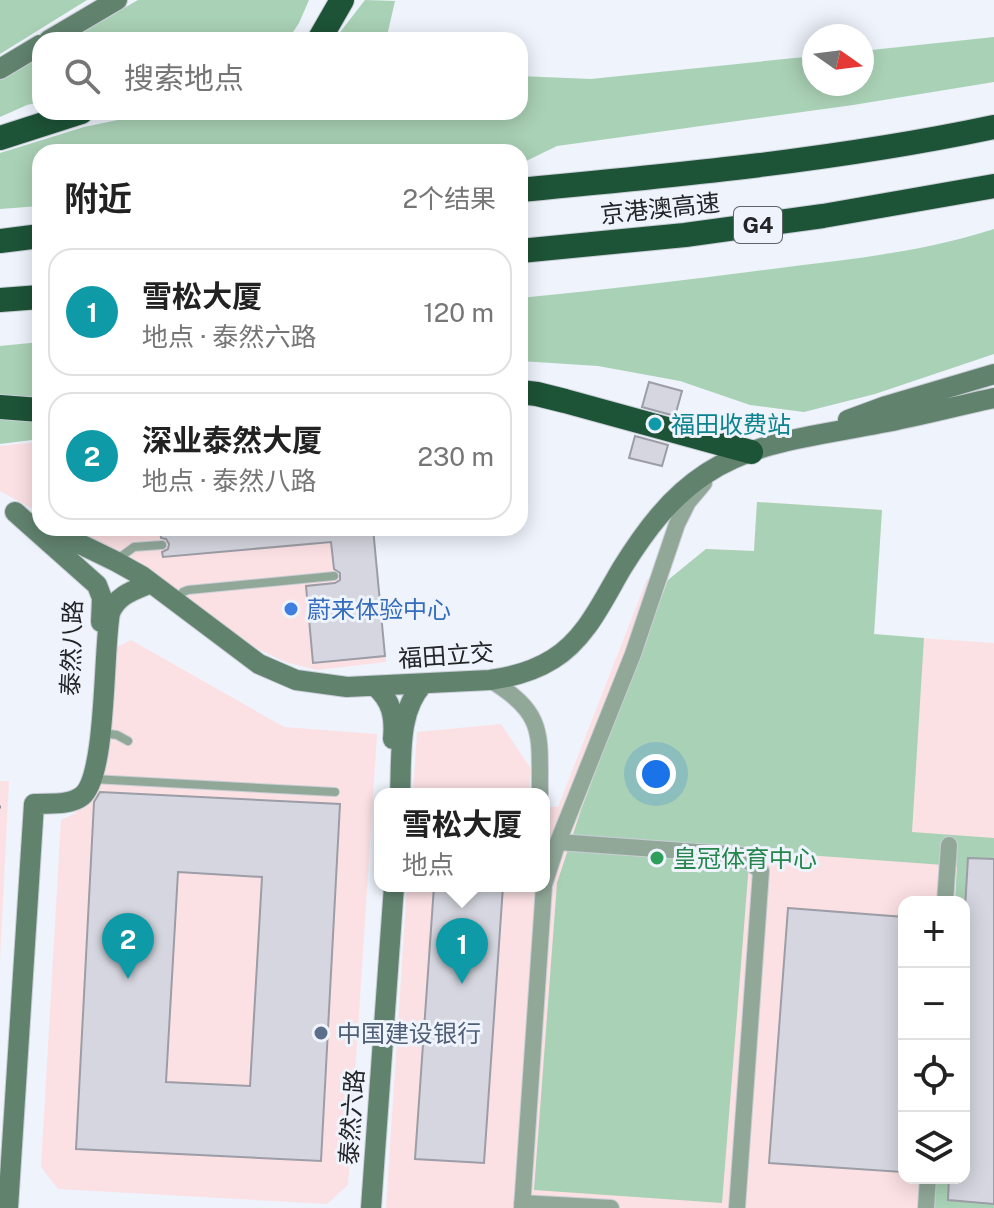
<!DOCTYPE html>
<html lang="zh">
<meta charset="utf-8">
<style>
body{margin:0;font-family:"Public Sans","Noto Sans SC",sans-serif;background:#f6f6f6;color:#222}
.controls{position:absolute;right:24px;bottom:24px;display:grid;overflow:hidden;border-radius:16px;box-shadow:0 4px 20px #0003}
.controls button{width:72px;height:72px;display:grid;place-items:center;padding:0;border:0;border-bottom:2px solid #e0e0e0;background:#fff;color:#222;font:40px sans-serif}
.compass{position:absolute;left:802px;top:24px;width:72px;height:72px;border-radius:50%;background:#fff;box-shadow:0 4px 20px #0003;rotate:104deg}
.you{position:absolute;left:656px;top:774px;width:28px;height:28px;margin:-20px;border:6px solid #fff;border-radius:50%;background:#1a73e8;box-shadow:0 0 0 12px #1a73e833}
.badge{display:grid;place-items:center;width:52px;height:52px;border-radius:50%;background:#d93025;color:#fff;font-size:26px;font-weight:700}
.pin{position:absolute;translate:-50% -66px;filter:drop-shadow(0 2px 4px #0008)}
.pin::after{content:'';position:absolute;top:42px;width:28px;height:24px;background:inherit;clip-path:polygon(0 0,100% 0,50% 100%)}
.popup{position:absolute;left:374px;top:788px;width:176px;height:104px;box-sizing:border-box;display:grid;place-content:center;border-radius:16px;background:#fff;filter:drop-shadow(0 2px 6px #0005);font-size:26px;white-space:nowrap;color:#767676}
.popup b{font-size:30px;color:#222}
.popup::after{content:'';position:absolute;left:50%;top:100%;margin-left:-16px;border:16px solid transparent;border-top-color:#fff}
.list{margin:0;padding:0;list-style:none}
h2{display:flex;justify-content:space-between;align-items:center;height:104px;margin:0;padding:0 32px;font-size:34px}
h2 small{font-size:26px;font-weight:400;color:#767676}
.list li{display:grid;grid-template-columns:52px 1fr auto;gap:24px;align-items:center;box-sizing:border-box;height:128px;margin:0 16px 16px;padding:0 16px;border:2px solid #e0e0e0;border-radius:24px}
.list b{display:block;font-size:30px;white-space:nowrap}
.list p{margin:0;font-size:26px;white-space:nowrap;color:#767676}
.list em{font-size:26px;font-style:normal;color:#767676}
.icon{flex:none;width:44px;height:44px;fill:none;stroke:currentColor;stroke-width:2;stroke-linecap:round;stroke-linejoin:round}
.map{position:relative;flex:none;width:994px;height:1208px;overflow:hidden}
.search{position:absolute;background:#fff;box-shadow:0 4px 20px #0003;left:32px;top:32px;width:496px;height:88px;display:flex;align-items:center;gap:20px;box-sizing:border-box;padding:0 28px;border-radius:24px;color:#767676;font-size:30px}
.panel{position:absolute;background:#fff;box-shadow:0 4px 20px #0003;left:32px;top:144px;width:496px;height:392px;border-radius:24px}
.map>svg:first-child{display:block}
</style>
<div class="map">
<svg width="994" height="1208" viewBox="0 0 994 1208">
<rect width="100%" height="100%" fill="#eef3fc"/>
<!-- commercial -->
<path fill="#fce1e4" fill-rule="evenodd" d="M40,442V513L0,491V446Z
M757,502L882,510L874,635L994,643V1208H386L407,886H544V807H558L647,579L668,580L706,549L754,551ZM904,902H964V1178H904Z
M69,528H373L386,662L317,670L285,662L256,648L222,626L160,577Z
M131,640L284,727L377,734L348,1185L327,1204L58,1189L41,1167L61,820L74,814L87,799L112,649Z
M501,724L531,769L529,794H413L417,732Z
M0,781H9L0,960Z"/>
<!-- green -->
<path fill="#a9d1b5" d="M0,0H87L0,54Z
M138,0H309L299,23L288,40H69Z
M365,0L395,1L386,40H334Z
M994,37V82L853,105L557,146L520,164V152H40V206L0,209V153L84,127L156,112H520V76L591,79L814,56V84H862V51Z
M40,57V102L27,105L0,117V80Z
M994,229V354L875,394L804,412L750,405L680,381L598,366L520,361V298C612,289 703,278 795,266C862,258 930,250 994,229Z
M40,342V439L0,444V346Z
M757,502L882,510L874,634L924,638L912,832L994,838V1208H934L936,1178H964V902H955L957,866L750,851L722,1203L534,1190L557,883L581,810L668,580L706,549L754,551Z"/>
<!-- building -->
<path fill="#d5d6df" stroke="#9c9da6" stroke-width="2" fill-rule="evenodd" d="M649,382L682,391L675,416L642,407Z
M635,436L668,445L662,466L629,458Z
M160,528H373L385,656L313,663L306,586L335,583L340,580V573L334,569L331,542L163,557L162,552L168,549L169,544L166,539L161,538Z
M100,792L340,804L321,1161L76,1149L94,802ZM178,872L262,877L250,1086L166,1082Z
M968,858L994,859V1204L948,1200L949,1178H964V925Z
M434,886H503L484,1163L415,1159Z
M788,908L904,917V1141L902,1172L769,1163Z"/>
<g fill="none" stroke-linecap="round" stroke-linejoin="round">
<!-- lane casing -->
<g stroke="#c9ced6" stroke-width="10">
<path id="lane" d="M115,561L134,547L162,545
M176,601L183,592L188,590L334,576
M102,733L117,735L128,741
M93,779L335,792"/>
</g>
<!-- street casing -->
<g stroke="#c9ced6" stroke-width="18">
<path id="street" d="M490,680C547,714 539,735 540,794
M558,842L740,855L761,871L737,1208
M544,885L558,842L633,654L677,524L688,502L704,483
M945,902L949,845
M522,1203L611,1208
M522,1208L544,886
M926,1208L928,1178"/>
</g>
<!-- secondary casing -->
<g stroke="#c9ced6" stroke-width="22">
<path id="secondary" d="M49,40L117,0
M0,69L40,45
M848,420L886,406L994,374
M15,512L97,585L102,598L101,622
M47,528L115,561L142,576L259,664L296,680L347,687L490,680C512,677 534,671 553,659C586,639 603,600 622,568C645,531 670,497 707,473C757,440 823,435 881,423C919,416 956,406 994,398
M375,686C392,701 395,717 393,739
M400,794C402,758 397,712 423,684
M8,1208L34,804C49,803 69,806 82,796C107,776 103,650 110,613C117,595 134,590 151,583
M371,1208L394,886"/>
</g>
<!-- highway casing -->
<g stroke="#c9ced6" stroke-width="26">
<path id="highway" d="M319,40L342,0
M0,138L81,112
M520,190C679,175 838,160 994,127
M0,241L40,236
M520,251L685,235L823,216L994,186
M0,300L40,297
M520,392L537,394L565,401L751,452
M0,407L40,410"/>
</g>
<!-- path -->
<path stroke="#8d9197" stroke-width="3" stroke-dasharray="6 6" stroke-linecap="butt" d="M0,807H1"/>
<!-- lane -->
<use href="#lane" stroke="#91a899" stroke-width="8"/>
<!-- street -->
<use href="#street" stroke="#91a899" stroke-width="16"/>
<!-- secondary -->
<use href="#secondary" stroke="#61836e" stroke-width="20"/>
<!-- highway -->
<use href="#highway" stroke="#1d5337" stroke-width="24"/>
</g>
<!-- markers -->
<circle fill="#0f9aa8" stroke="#eef3fc" stroke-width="3" cx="655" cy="424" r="8"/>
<circle fill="#3f7fe0" stroke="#eef3fc" stroke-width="3" cx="291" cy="609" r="8"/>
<circle fill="#2e9e5b" stroke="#eef3fc" stroke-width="3" cx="657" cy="858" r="8"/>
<circle fill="#5c6f8a" stroke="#eef3fc" stroke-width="3" cx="321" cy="1033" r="8"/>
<g text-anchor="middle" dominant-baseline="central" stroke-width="6" stroke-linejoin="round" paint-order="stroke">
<!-- shield labels -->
<rect fill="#eef3fc" stroke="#606368" stroke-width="2" x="734" y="207" width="48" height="36" rx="6"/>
<g font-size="22" font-weight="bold" fill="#232528">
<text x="758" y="225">G4</text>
</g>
<!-- street labels -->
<g font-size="24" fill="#232528" stroke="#eef3fc">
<text transform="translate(660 208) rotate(-6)">京港澳高速</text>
<text transform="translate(71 648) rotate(-88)">泰然八路</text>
<text transform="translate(446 655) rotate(-4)">福田立交</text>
<text transform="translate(351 1117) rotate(-86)">泰然六路</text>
</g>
<!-- culture labels -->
<g font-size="24" fill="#0d838f" stroke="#eef3fc" text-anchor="start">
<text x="671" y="424">福田收费站</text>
</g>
<!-- shop labels -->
<g font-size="24" fill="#366cbe" stroke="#eef3fc" text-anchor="start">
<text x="307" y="609">蔚来体验中心</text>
</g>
<!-- leisure labels -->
<g font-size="24" fill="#27864d" stroke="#eef3fc" text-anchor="start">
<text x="673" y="858">皇冠体育中心</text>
</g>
<!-- service labels -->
<g font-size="24" fill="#4e5e75" stroke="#eef3fc" text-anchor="start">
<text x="337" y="1033">中国建设银行</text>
</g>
</g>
</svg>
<div class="controls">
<button>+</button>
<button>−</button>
<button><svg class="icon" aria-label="locate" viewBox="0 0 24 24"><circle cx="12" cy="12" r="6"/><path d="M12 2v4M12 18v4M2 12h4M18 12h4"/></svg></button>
<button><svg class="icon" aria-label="layers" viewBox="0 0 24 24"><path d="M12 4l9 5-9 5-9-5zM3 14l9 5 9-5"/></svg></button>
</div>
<svg class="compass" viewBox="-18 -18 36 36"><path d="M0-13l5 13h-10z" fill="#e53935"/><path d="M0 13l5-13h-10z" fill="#767676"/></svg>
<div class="you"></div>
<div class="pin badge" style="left:462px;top:984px;background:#0f9aa8">1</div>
<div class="popup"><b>雪松大厦</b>地点</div>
<div class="pin badge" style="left:128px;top:979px;background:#0f9aa8">2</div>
<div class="search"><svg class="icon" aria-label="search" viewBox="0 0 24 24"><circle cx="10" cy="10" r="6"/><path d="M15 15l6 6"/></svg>搜索地点</div>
<section class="panel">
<h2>附近<small>2个结果</small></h2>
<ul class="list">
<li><span class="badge" style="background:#0f9aa8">1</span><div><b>雪松大厦</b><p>地点 · 泰然六路</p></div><em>120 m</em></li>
<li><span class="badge" style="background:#0f9aa8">2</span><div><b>深业泰然大厦</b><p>地点 · 泰然八路</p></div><em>230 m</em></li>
</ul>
</section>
</div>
